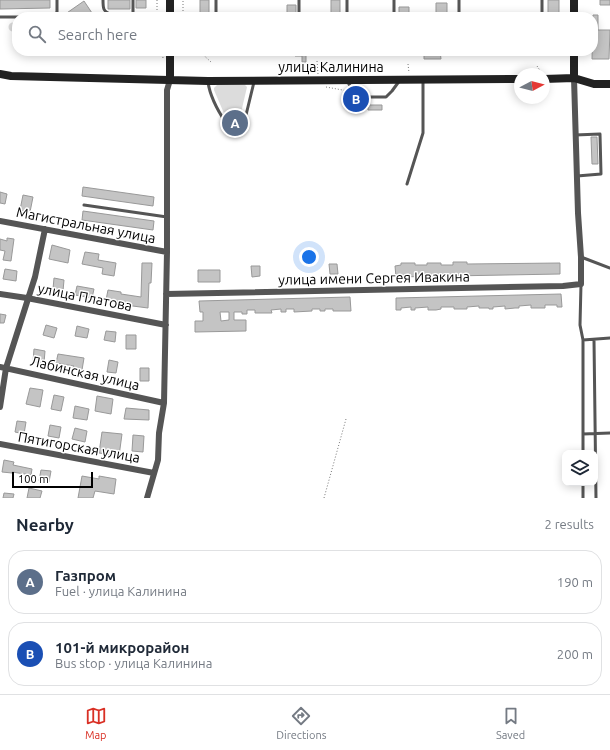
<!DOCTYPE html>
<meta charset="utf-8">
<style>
body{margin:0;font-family:Ubuntu,sans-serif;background:#f6f6f7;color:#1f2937}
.controls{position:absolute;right:12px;bottom:12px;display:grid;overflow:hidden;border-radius:8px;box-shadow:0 2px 10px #0003}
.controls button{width:36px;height:36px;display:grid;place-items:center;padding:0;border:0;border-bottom:1px solid #e0e1e3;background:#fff;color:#1f2937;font:20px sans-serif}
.compass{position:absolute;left:514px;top:68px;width:36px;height:36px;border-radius:50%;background:#fff;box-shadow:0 2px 10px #0003;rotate:83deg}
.scale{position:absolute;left:12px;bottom:10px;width:81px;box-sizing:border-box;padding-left:4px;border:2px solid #000;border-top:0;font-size:11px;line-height:14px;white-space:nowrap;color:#000;-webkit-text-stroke:3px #fff;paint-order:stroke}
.you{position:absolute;left:309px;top:257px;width:14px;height:14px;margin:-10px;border:3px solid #fff;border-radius:50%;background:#1a73e8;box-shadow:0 0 0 6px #1a73e833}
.badge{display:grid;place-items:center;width:26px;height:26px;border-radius:50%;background:#d93025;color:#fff;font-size:13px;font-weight:700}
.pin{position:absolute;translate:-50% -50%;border:2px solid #fff;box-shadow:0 1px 4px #0006}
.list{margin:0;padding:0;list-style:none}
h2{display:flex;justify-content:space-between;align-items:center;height:52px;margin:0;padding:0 16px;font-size:17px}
h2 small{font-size:13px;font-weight:400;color:#747a83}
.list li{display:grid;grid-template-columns:26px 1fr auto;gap:12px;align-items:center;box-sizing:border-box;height:64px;margin:0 8px 8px;padding:0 8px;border:1px solid #e0e1e3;border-radius:16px}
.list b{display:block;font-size:15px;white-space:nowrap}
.list p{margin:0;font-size:13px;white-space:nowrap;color:#747a83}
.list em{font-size:13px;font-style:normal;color:#747a83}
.icon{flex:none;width:22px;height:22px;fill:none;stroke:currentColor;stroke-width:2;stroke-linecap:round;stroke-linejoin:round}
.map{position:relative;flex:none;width:610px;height:498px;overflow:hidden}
.search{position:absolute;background:#fff;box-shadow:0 2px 10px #0003;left:12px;right:12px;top:12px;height:44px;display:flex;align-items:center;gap:10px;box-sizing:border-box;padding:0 14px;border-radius:16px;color:#747a83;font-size:15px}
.sheet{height:196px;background:#fff}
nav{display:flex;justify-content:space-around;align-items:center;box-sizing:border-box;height:56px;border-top:1px solid #e0e1e3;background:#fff;font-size:11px;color:#747a83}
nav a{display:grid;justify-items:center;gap:2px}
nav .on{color:#d93025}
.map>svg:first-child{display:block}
</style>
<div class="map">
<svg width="610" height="498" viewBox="0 0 610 498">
<defs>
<pattern id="park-tufts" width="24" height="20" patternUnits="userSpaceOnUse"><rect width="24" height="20" fill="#dcdcdc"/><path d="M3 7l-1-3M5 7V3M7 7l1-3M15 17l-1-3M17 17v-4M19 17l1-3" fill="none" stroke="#bbb"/></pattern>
</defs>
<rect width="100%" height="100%" fill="#fff"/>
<!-- green -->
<path fill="#dcdcdc" d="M217,85H245L247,87L240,117L238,119L229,121L226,118L214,90V88Z"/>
<!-- park -->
<path fill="url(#park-tufts)" d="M8.5 27a4.5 4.5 0 1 1 9 0a4.5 4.5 0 1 1-9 0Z"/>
<!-- building -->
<path fill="#c4c4c4" stroke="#999" fill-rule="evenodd" d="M0,0H50V8L0,9Z
M108,0H130V9H108Z
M136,0H146V8H136Z
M200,0H209V17H200Z
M331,0H340V17H331Z
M548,0H559V17H548Z
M600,0H610V5H600Z
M84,1L92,13L86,17H61Z
M436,3H447V17H436Z
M287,5H296V17H287Z
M399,7H409V17H399Z
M593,15H598V30H610L609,59H592Z
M295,51H306V62H302V56H295Z
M424,51H440L441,59H424Z
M368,105H382V110H368Z
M591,137H597L598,164H592Z
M83,187L154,197L153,206L82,196Z
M0,192L7,194L5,204L0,203Z
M23,195L33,197L30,212L20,210Z
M83,211L154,221L153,230L82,220Z
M7,238L14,239L11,261L3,260L5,251L0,250V239L7,241Z
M52,245L70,250L68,263L49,259Z
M85,252L99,254L98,260L116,263L114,276L102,274L103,268L82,264Z
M453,262H467V264L560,263V274L396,277L395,266L401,265V263H415V265H427V263H441V265H453Z
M142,263H152L151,283H149L148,308L125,305V303L106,300L108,290L121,292V294L141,297Z
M329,264H337L338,274H330Z
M251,266H260V276L252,277Z
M5,269L17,271L16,281L3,279Z
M198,270H220V282H198Z
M54,278L64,280L63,291L53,289Z
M77,286L94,289L92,298L75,295Z
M561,294L562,307H557V305H545V308H531V305L519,306V308H515L505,309V306L493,307V309H489V308H479V306L467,307V309H454V307H441V309L436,310H428V307L415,308V310H411V307L401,308V310H396V298Z
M350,297L351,311H333V309H325V311H320V309H312V311L294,312V309H286V312H281V309L271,310L272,313H255V310H247V314H242V312H234V320H246V331L195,332V321H203V312H200L199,301ZM220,312H229V320L221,321Z
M0,314L6,315L4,323H0Z
M46,325L57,328L54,338L43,335Z
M77,326L89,329L87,338L75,336Z
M106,331L116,332L115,342L104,340Z
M126,335H136V349H126Z
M34,349L45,351L44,363L33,362Z
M58,354L84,358L82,370L73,368L74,366L56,363Z
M109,360L118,362L116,373L107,372Z
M140,368H149V381H140Z
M30,388L43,390L40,407L26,404Z
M54,395L64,397L61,411L51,409Z
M97,396L113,399L111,414L95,411Z
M75,406L89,409L87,420L73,418Z
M126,408L149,410V420L124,419Z
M17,421L26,422L24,434L15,432Z
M50,425L61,427L59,438L48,436Z
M75,428L87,431L85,442L72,439Z
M102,432L122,434L119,456L99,453Z
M133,435L144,436L143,452L132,451Z
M4,460L14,462L13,465L32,469L31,475L12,472V473L2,472Z
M41,470L51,471L49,482L39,481Z
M82,476L99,479V476L116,479L114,494L95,491L93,498H78Z
M29,488L42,491L40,498H27Z
M4,493L14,494L13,498H3Z"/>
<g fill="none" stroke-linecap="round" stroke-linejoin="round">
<!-- path -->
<path stroke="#777" stroke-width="1" stroke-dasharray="1 2" stroke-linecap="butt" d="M157,0V11
M183,17V0
M162,51L163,58
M199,51L211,62
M317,61L318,74
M408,64L409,73
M537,66L541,72
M326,87L348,91
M324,498L346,419"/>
<!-- service -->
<path stroke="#555" stroke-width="3" d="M103,0C103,8 103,12 111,14L170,15
M133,0V14
M299,0V17
M394,0V17
M459,0V17
M0,17H53L57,12V0
M216,17V0
M347,17V0
M542,17V0
M347,81L354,92L363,97H386L392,91L400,80
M208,82C210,97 218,111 226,123L242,122L246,115L254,82
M575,135L600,134L601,174L577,176
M407,184L423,133V81
M84,205L167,217
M581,257L610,268
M581,284L580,325L583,340
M594,340L596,498
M583,434L610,433
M583,453V340L610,338
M583,498V483"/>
<!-- minor -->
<path stroke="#555" stroke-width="6" d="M0,221L167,252
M0,294L27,298L166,325
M166,294L563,286L581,284V257L578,213L574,78
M0,367L164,403
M0,407L6,368L35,277L45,229
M0,444L154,473
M147,498L158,460L159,433L164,403L167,252V90L170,80"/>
<!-- secondary -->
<path stroke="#222" stroke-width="8" d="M170,0V17
M574,0V17
M170,51V80
M0,74L11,76L208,81L520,79
M574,78V51
M544,79L574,78L594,84H610"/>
</g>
<g text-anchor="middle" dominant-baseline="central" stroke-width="3" stroke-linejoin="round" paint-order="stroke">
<!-- street labels -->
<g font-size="14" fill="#000" stroke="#fff">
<text x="331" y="67">улица Калинина</text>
<text transform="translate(86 225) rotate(11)">Магистральная улица</text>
<text transform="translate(374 278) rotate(-1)">улица имени Сергея Ивакина</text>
<text transform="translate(85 297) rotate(11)">улица Платова</text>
<text transform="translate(85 373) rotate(13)">Лабинская улица</text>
<text transform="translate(79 447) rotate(10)">Пятигорская улица</text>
</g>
</g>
</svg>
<div class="controls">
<button><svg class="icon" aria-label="layers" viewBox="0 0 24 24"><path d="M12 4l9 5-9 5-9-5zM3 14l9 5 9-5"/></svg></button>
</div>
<svg class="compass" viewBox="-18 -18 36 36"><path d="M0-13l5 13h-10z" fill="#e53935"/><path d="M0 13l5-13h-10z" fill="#747a83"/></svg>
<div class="scale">100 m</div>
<div class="you"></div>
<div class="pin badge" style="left:235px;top:123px;background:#5c6f8a">A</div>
<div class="pin badge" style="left:356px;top:99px;background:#1a4fb4">B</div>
<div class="search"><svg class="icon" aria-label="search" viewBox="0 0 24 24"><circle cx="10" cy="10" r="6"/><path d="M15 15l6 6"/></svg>Search here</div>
</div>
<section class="sheet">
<h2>Nearby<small>2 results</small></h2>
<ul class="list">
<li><span class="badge" style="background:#5c6f8a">A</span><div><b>Газпром</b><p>Fuel · улица Калинина</p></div><em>190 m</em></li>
<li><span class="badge" style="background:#1a4fb4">B</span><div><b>101-й микрорайон</b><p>Bus stop · улица Калинина</p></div><em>200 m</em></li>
</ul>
</section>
<nav>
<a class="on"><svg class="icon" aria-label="map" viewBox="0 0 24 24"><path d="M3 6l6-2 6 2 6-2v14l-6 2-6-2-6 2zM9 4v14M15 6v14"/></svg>Map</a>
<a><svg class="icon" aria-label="directions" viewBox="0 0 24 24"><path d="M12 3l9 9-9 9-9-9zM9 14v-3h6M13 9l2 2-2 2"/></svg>Directions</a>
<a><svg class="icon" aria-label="saved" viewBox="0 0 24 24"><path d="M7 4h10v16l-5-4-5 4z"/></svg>Saved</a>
</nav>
